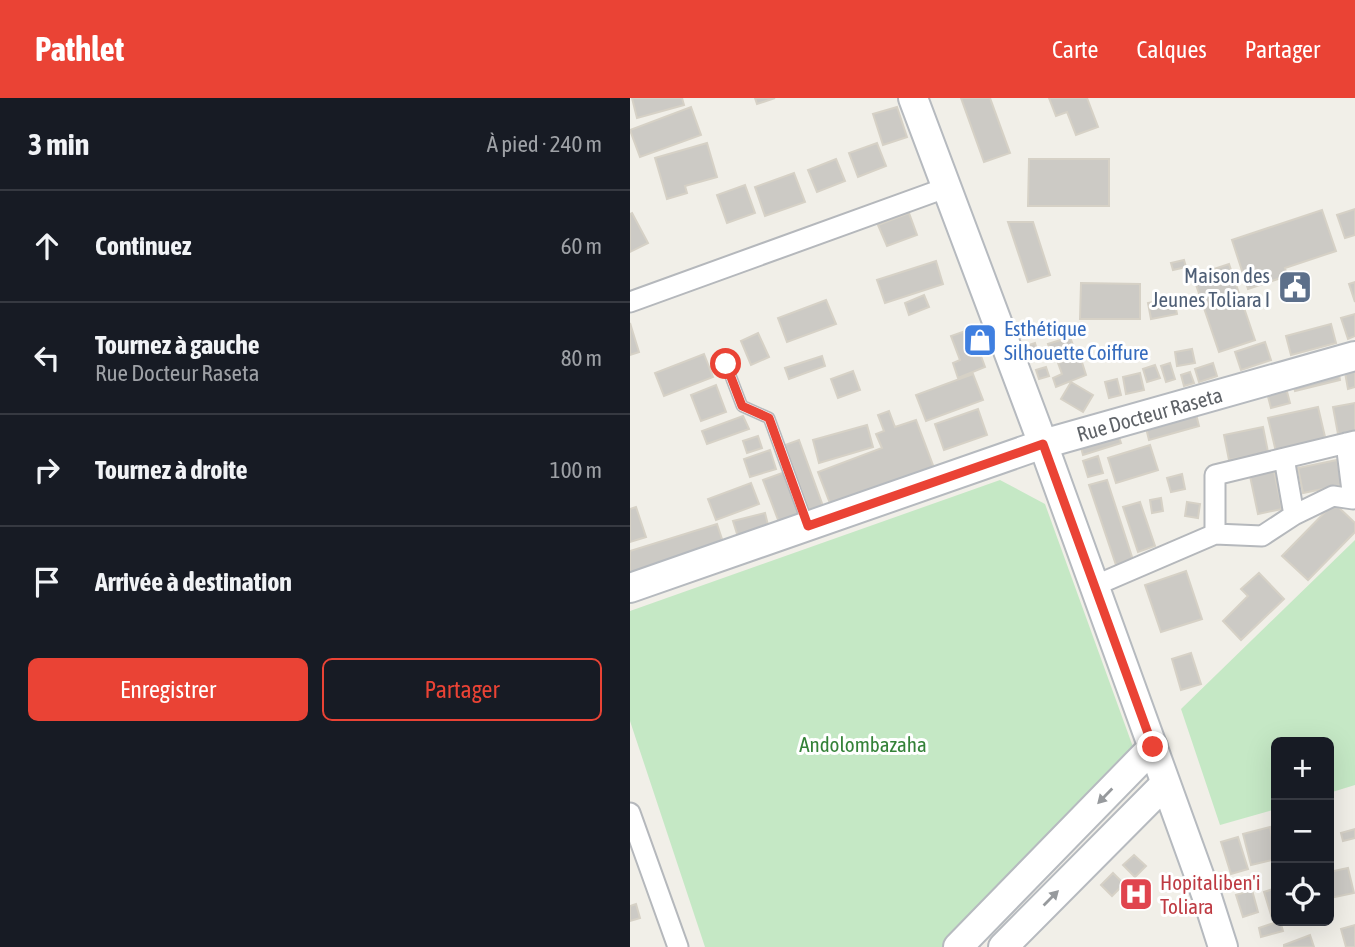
<!DOCTYPE html>
<html lang="fr">
<meta charset="utf-8">
<style>
body{margin:0;font-family:"Asap Condensed",sans-serif;background:#20242c;color:#f1f3f6}
.controls{position:absolute;right:21px;bottom:21px;display:grid;overflow:hidden;border-radius:10px;box-shadow:0 7px 28px #0002}
.controls button{width:63px;height:63px;display:grid;place-items:center;padding:0;border:0;border-bottom:2px solid #363941;background:#171b24;color:#f1f3f6;font:35px sans-serif}
.stop{position:absolute;width:21px;height:21px;margin:-16px;border:5px solid #ea4335;border-radius:50%;background:#fff}
.stop.end{background:#ea4335;border-color:#fff;box-shadow:0 2px 7px #0008}
.list{margin:0;padding:0;list-style:none}
h2{display:flex;justify-content:space-between;align-items:center;height:91px;margin:0;padding:0 28px;font-size:30px}
h2 small{font-size:23px;font-weight:400;color:#9ea1a6}
.list li{display:grid;grid-template-columns:46px 1fr auto;gap:21px;align-items:center;box-sizing:border-box;height:112px;padding:0 28px;border-top:2px solid #363941}
.list b{display:block;font-size:26px;white-space:nowrap}
.list p{margin:0;font-size:23px;white-space:nowrap;color:#9ea1a6}
.list em{font-size:23px;font-style:normal;color:#9ea1a6}
.actions{display:flex;gap:14px;padding:21px 28px}
.actions a{flex:1;padding:16px 0;border:2px solid #ea4335;border-radius:10px;text-align:center;font-size:24px;color:#ea4335}
.actions .main{background:#ea4335;color:#fff}
.icon{flex:none;width:38px;height:38px;fill:none;stroke:currentColor;stroke-width:2;stroke-linecap:round;stroke-linejoin:round}
.map{position:relative;flex:none;width:725px;height:849px;overflow:hidden}
header{display:flex;align-items:center;gap:42px;box-sizing:border-box;height:98px;padding:0 35px;background:#ea4335;color:#fff}
header strong{font-size:33px}
nav{display:flex;gap:38px;margin-inline-start:auto;font-size:24px}
main{display:flex}
aside{flex:1;background:#171b24}
.map>svg:first-child{display:block}
</style>
<header>
<strong>Pathlet</strong>
<nav><a>Carte</a><a>Calques</a><a>Partager</a></nav>
</header>
<main>
<aside>
<h2>3 min<small>À pied · 240 m</small></h2>
<ul class="list">
<li><svg class="icon" aria-label="ahead" viewBox="0 0 24 24"><path d="M12 20V5M6 11l6-6 6 6"/></svg><div><b>Continuez</b></div><em>60 m</em></li>
<li><svg class="icon" aria-label="left" viewBox="0 0 24 24"><path d="M17 20v-9H6M10 6l-5 5 5 5"/></svg><div><b>Tournez à gauche</b><p>Rue Docteur Raseta</p></div><em>80 m</em></li>
<li><svg class="icon" aria-label="right" viewBox="0 0 24 24"><path d="M7 20v-9h11M14 6l5 5-5 5"/></svg><div><b>Tournez à droite</b></div><em>100 m</em></li>
<li><svg class="icon" aria-label="arrive" viewBox="0 0 24 24"><path d="M6 21V4h12l-3 4 3 4H6"/></svg><div><b>Arrivée à destination</b></div></li>
</ul>
<div class="actions"><a class="main">Enregistrer</a><a>Partager</a></div>
</aside>
<div class="map">
<svg width="725" height="849" viewBox="0 0 725 849">
<rect width="100%" height="100%" fill="#f1efe8"/>
<!-- green -->
<path fill="#c5e8c5" d="M370,382L415,406L507,660L318,849H75L0,623V513Z
M725,442V687L699,695V644H646V711L590,727L551,611Z"/>
<!-- building -->
<path fill="#cccac5" stroke="#d6d1c6" stroke-width="2" d="M2,0H52L54,7L7,20Z
M125,0H145L127,6Z
M331,0H360L380,55L354,64Z
M419,0H457L468,29L446,37L437,14L426,18Z
M61,9L71,37L10,59L0,32Z
M267,9L277,39L253,47L243,16Z
M77,45L87,79L55,88L57,95L37,101L25,60Z
M247,45L256,68L228,79L219,55Z
M206,61L215,83L187,94L178,72Z
M399,61H479V108H398Z
M164,75L175,104L135,118L125,89Z
M115,87L125,115L97,125L87,97Z
M725,111V137L715,140L707,117Z
M692,112L706,153L655,170L657,178L618,191L602,142Z
M2,115L18,145L0,154V116Z
M279,115L287,137L257,148L248,127Z
M378,124H403L420,177L398,184Z
M554,162L556,169L543,172L541,165Z
M306,163L313,186L255,205L247,182Z
M599,166L625,242L589,254L563,178Z
M725,184V204L719,186Z
M451,185L510,186V221H450Z
M294,197L299,209L279,217L275,205Z
M544,200L547,216L521,221L518,205Z
M196,202L206,226L157,244L148,220Z
M725,216V238L718,241L711,220Z
M0,225L9,254L0,257Z
M701,226L706,245L661,257L656,238Z
M341,231L355,269L328,280L323,265L330,262L321,238Z
M128,235L139,259L121,267L111,243Z
M440,239L446,255L423,262L418,246Z
M635,244L641,262L611,272L605,254Z
M405,245L408,256L396,260L393,249Z
M562,251L565,265L547,268L545,254Z
M74,256L83,279L34,298L25,275Z
M192,258L195,268L159,281L155,270Z
M450,258L456,277L426,289L423,280L432,276L428,265Z
M540,265L545,281L536,284L531,268Z
M583,265L587,278L569,284L565,271Z
M525,267L530,280L517,284L513,271Z
M725,267V289L718,291L714,269Z
M416,269L419,278L409,281L406,272Z
M708,270L710,282L665,293L662,281Z
M223,273L230,292L208,300L201,281Z
M560,274L564,285L554,288L551,277Z
M510,275L514,292L496,296L493,279Z
M343,276L353,302L296,323L286,297Z
M487,281L491,297L479,300L475,284Z
M441,284L463,297L453,314L431,301Z
M655,286L660,305L641,310L636,291Z
M86,287L96,314L71,323L61,297Z
M725,305V333L708,336L703,309Z
M688,309L696,343L646,354L638,320Z
M348,311L357,337L314,352L305,326Z
M565,312L569,328L519,342L515,326Z
M259,313L265,329L286,322L304,370L201,408L188,374L252,350L246,336L254,333L248,317Z
M113,318L119,331L77,346L72,333Z
M237,327L243,349L189,365L183,342Z
M633,329L638,354L599,362L594,337Z
M487,333L491,345L453,357L450,346Z
M128,338L132,350L117,355L113,343Z
M169,342L193,408L179,412L155,347Z
M520,347L528,372L486,385L478,360Z
M140,352L146,371L120,379L114,361Z
M468,358L473,375L458,379L453,363Z
M707,362L712,387L673,395L668,370Z
M644,373L652,411L628,416L620,378Z
M155,374L172,419L150,427L133,382Z
M552,376L555,391L541,394L537,380Z
M477,382L504,465L487,470L459,387Z
M121,385L129,406L86,422L78,401Z
M531,400L533,413L522,415L520,402Z
M510,404L525,448L508,454L493,409Z
M557,404L570,406L568,420L555,418Z
M704,405L725,425V434L678,482L652,458Z
M6,409L16,439L0,444V411Z
M135,415L139,431L108,439L103,423Z
M87,426L94,447L0,476V453Z
M556,473L572,521L531,534L515,487Z
M629,475L654,501L611,542L593,523L618,498L611,491Z
M561,555L571,586L551,592L542,561Z
M640,729L646,761L621,767L613,736Z
M725,731V740L713,743L711,735Z
M608,739L618,771L601,776L591,744Z
M504,757L516,768L505,779L493,767Z
M718,770L724,795L700,800L699,774Z
M483,775L494,786L482,798L471,787Z
M646,790V818L642,820L634,794Z
M622,792L628,814L613,819L606,797Z
M6,806L10,820L0,823V808Z
M650,823L653,833L631,839L629,830Z
M725,827V849H716L711,831Z
M680,837L684,849H654V847Z"/>
<g fill="none" stroke-linecap="round" stroke-linejoin="round">
<!-- lane casing -->
<g stroke="#b5b8bc" stroke-width="13">
<path id="lane" d="M96,266L112,308L139,320L177,424"/>
</g>
<!-- street casing -->
<g stroke="#b5b8bc" stroke-width="23">
<path id="street" d="M0,204L318,89
M654,360L664,417
M585,436V377L725,343
M464,488L585,436L632,438L664,417L703,398L723,401L716,345
M0,715L48,849"/>
</g>
<!-- secondary casing -->
<g stroke="#b6babf" stroke-width="32">
<g id="secondary">
<path d="M283,0L413,346L577,799L593,849"/>
<path id="s1" d="M0,490L413,346L725,258"/>
<path d="M328,849L523,649"/>
<path d="M373,849L535,686"/>
</g>
</g>
<!-- lane -->
<use href="#lane" stroke="#fff" stroke-width="10"/>
<!-- street -->
<use href="#street" stroke="#fff" stroke-width="19"/>
<!-- secondary -->
<use href="#secondary" stroke="#fff" stroke-width="28"/>
</g>
<!-- one-way arrows -->
<defs><path id="oneway-solid" d="M-6-.8H1V-3.2L6.5 0L1 3.2V.8H-6Z" transform="scale(1.75)"/></defs>
<g fill="#979a9d">
<use href="#oneway-solid" transform="translate(475 698) rotate(134)"/>
<use href="#oneway-solid" transform="translate(421 800) rotate(-45)"/>
</g>
<g fill="none" stroke-linecap="round" stroke-linejoin="round">
<!-- route -->
<path stroke="#ea4335" stroke-width="9" d="M96,266L112,308L139,320L178,428L413,346L523,649"/>
</g>
<!-- icons -->
<defs>
<g id="civic-square" transform="scale(1.75)"><rect x="-9" y="-9" width="18" height="18" rx="4" fill="#5c6f8a" stroke="#fff"/><path d="M-.6-6.5H3V-4.5H.6V-3L4-1V1h2V6H-6V1h2V-1L-.6-3ZM-1.2 2.5V6h2.4V2.5Z" fill="#fff"/></g>
<g id="shop-square" transform="scale(1.75)"><rect x="-9" y="-9" width="18" height="18" rx="4" fill="#3f7fe0" stroke="#fff"/><path d="M-5-2.5h2.3a2.7 3.5 0 0 1 5.4 0H5L5.5 6h-11ZM-1.5-2.5h3a1.5 2.3 0 0 0-3 0Z" fill="#fff"/></g>
<g id="hospital-square" transform="scale(1.75)"><rect x="-9" y="-9" width="18" height="18" rx="4" fill="#e0444e" stroke="#fff"/><path d="M-5-5h3v3.5h4V-5h3V5h-3V1.5h-4V5h-3Z" fill="#fff"/></g>
</defs>
<g fill-rule="evenodd">
<use href="#civic-square" x="665" y="189"/>
<use href="#shop-square" x="350" y="242"/>
<use href="#hospital-square" x="506" y="796"/>
</g>
<g text-anchor="middle" dominant-baseline="central" stroke-width="6" stroke-linejoin="round" paint-order="stroke">
<!-- service labels -->
<g font-size="21" fill="#4e5e75" stroke="#fff" text-anchor="end">
<text x="640" y="177">Maison des<tspan x="640" dy="24">Jeunes Toliara I</tspan></text>
</g>
<!-- shop labels -->
<g font-size="21" fill="#366cbe" stroke="#fff" text-anchor="start">
<text x="374" y="230">Esthétique<tspan x="374" dy="24">Silhouette Coiffure</tspan></text>
</g>
<!-- street labels -->
<g font-size="21" fill="#5f6368" stroke="#fff">
<text stroke="none"><textPath href="#s1" startOffset="548">Rue Docteur Raseta</textPath></text>
</g>
<!-- park labels -->
<g font-size="21" fill="#348238" stroke="#fff">
<text x="233" y="646">Andolombazaha</text>
</g>
<!-- health labels -->
<g font-size="21" fill="#be3a42" stroke="#fff" text-anchor="start">
<text x="530" y="784">Hopitaliben'i<tspan x="530" dy="24">Toliara</tspan></text>
</g>
</g>
</svg>
<div class="controls">
<button>+</button>
<button>−</button>
<button><svg class="icon" aria-label="locate" viewBox="0 0 24 24"><circle cx="12" cy="12" r="6"/><path d="M12 2v4M12 18v4M2 12h4M18 12h4"/></svg></button>
</div>
<div class="stop" style="left:96px;top:266px"></div>
<div class="stop end" style="left:523px;top:649px"></div>
</div>
</main>
